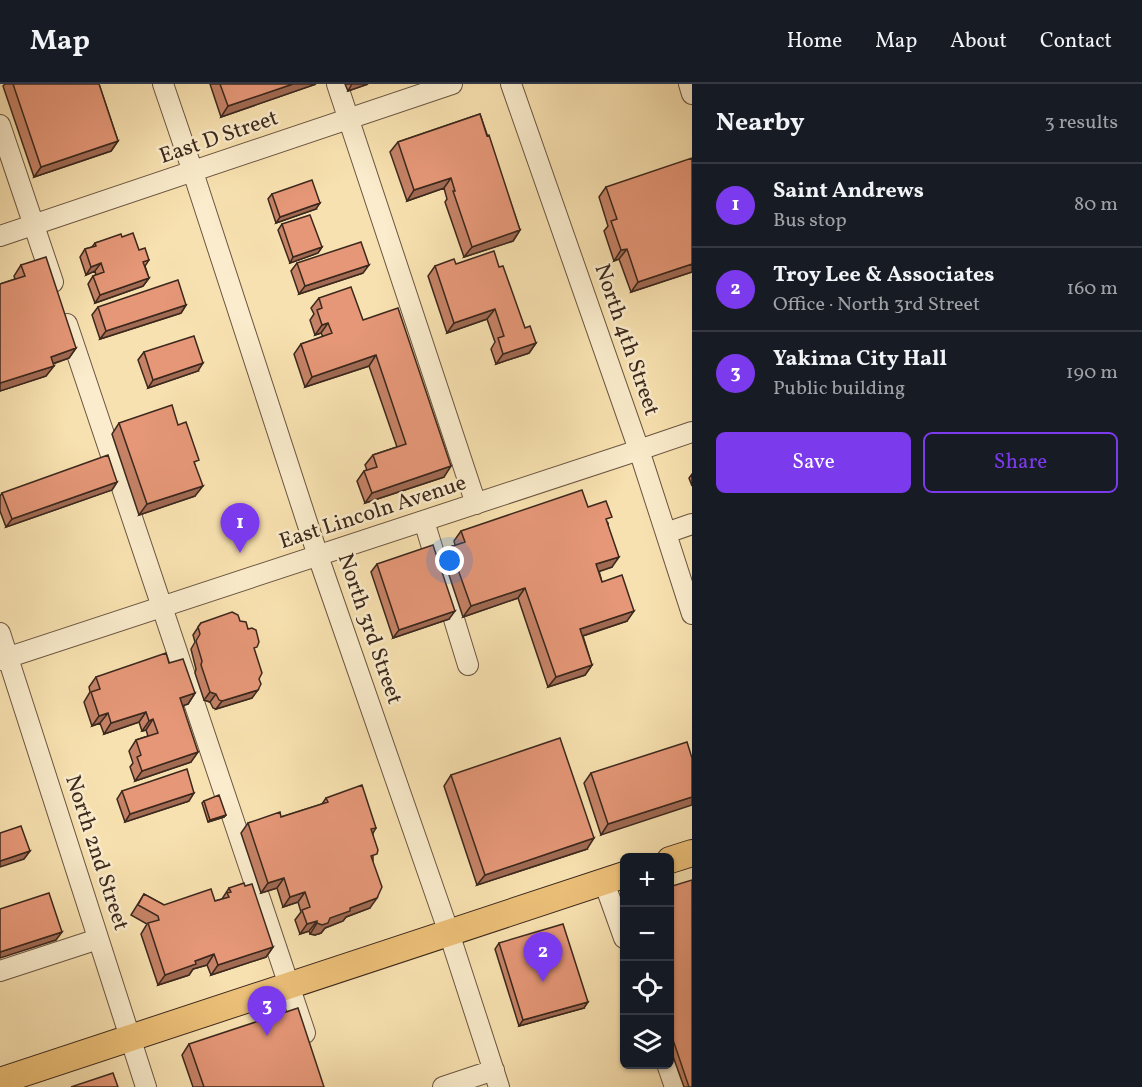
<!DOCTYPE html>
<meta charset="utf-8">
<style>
body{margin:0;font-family:Vollkorn,serif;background:#20242c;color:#f1f3f6}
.controls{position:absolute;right:18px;bottom:18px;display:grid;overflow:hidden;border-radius:9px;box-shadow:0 2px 4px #0004}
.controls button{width:54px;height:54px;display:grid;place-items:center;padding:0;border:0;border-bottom:2px solid #363941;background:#171b24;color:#f1f3f6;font:30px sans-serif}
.you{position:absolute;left:450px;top:477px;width:21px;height:21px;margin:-15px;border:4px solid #fff;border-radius:50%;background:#1a73e8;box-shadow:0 0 0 9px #1a73e833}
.badge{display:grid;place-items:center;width:39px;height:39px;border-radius:50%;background:#7c3aed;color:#fff;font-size:20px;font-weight:700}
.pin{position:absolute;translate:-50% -50px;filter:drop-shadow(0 2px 3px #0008)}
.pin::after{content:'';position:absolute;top:32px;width:21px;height:18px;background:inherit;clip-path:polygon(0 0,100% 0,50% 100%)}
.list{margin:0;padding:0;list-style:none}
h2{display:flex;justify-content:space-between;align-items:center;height:78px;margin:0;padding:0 24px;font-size:26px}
h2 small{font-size:20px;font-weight:400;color:#9ea1a6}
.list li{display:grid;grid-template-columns:39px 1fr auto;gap:18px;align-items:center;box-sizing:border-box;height:84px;padding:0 24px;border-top:2px solid #363941}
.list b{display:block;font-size:22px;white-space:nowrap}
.list p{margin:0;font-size:20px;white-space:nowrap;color:#9ea1a6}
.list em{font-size:20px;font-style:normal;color:#9ea1a6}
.actions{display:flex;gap:12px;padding:18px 24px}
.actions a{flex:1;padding:14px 0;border:2px solid #7c3aed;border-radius:9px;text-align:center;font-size:21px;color:#7c3aed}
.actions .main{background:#7c3aed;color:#fff}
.icon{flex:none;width:33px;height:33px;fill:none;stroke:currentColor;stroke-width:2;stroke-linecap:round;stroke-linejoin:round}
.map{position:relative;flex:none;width:692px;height:1003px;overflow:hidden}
header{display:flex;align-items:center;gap:36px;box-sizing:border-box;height:84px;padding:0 30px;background:#171b24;border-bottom:2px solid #363941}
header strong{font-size:28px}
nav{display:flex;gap:33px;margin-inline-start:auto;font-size:21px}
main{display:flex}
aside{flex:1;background:#171b24}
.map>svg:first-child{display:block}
</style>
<header>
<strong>Map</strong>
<nav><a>Home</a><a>Map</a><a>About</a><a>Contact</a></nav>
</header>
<main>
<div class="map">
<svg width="692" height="1003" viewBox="0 0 692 1003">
<rect width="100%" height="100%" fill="#f8e1b0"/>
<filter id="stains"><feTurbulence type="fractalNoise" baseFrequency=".00333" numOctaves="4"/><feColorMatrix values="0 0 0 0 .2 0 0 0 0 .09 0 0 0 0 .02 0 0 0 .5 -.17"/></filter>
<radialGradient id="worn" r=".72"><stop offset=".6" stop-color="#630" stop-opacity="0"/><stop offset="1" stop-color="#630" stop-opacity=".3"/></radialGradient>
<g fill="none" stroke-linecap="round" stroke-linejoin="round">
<!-- minor casing -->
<g stroke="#6b5642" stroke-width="22">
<path id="minor" d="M163,0L193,88L318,472L449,849L499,1003
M337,0L476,420
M511,0L639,366L692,530
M689,0L692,10
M0,41L53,198
M0,152L452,0
M67,240L305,949
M424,437L468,581
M666,449L692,440
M0,549L146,1003
M0,576L639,366L692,348
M604,798L624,854
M0,887L98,855
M667,980L675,1003
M443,1003L494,986"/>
</g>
<!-- major casing -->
<g stroke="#3c281d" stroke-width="28">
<path id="major" d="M670,776L692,769
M0,997L624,791"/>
</g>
<!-- minor -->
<use href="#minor" stroke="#faeccc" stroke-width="20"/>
<!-- major -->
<use href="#major" stroke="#ecc078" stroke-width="26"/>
</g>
<!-- wall -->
<path fill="#c58266" stroke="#3c281d" stroke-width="1.5" d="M5,0H99L118,57L111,67L34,93L3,2Z
M210,0H316L221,33Z
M345,0H368L348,7Z
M480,30L520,146L513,157L464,173L445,118L447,115L444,104L407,117L390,68L398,58Z
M606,103L692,188L631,208L619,175L614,177L604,147L608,142L599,113Z
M272,110L316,125L276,139L268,115Z
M282,140L322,163L318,169L290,179L278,146Z
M122,153L149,176L145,182L149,194L143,202L95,219L88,200L93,192L96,191L95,187L86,191L80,173L85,165L92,163L95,159Z
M297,179L363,189L299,210L291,187Z
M456,180L499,183L525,244L536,259L529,269L496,280L491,265L495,258L487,235L447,249L428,192L435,182Z
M21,181L76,264L69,274L53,280L46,292L0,307V200L15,195L14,192Z
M319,214L363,236L444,393L365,419L357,397L364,387L367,386L365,381L373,371L397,363L369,282L305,303L294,270L301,260L323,253L321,249L315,251L310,236L314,230L311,224Z
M186,221L181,229L100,255L92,231L98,223Z
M144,268L198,287L148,304L138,276Z
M119,339L178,341L195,381V412L139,431L112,350Z
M692,390V402L689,394Z
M117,398L112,406L6,443L0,427V412L2,409Z
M588,423L608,439L612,483L599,487L602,498L627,537L583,552L592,581L585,591L548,603L518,514L463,533L443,473L450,463L455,461L454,457L461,447Z
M377,480L449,535L393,554L371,488Z
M201,539L254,566L259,595L252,614L216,625L213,624L210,618L204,616L195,589L196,585L191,565L195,558L193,551Z
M169,579L195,609L188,620L183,621L191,678L135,697L130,683L133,679L129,667L136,656L148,652L146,646L142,647L139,638L104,650L100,639L92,642L84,618L90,608L89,603L96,593Z
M692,674L601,751L584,699L591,689Z
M451,691L587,765L477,801L444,702Z
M122,707L189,717L125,738L117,715Z
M326,714L376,744L373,749V776L370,824L346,833L343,837L325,844L321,849L315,851L310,850L309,847L300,850L295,836L301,828L298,818L283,823L277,804L261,809L241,749L248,739L281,733L322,720Z
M204,717L226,731L224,733L208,738L202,719Z
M669,803L692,1003H684L669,961Z
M229,804L273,863L266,873L211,891L207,881L193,885L189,891L158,901L141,850L147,840L131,831L144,810L164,821L215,817L222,815Z
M499,859L584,924L519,942L495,865Z
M189,960L324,1003H193L182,971Z"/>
<!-- shaded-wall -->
<path fill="#a06a53" stroke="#3c281d" stroke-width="1.5" d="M293,0H316L221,33L228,22Z
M352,0H368L348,7Z
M118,57L111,67L34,93L41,83Z
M451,94L444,104L407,117L414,106Z
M320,119L316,125L276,139L280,133Z
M520,146L513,157L464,173L472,163Z
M322,163L318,169L290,179L293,173Z
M627,165L619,175L614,177L621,166Z
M101,179L95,187L86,191L91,183Z
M692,180V188L631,208L638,198Z
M369,181L363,189L299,210L305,202Z
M149,194L143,202L95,219L100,211Z
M186,221L181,229L100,255L106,247Z
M495,225L487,235L447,249L454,239Z
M328,239L321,249L315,251L322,241Z
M536,259L529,269L496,280L503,270Z
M76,264L69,274L43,283L51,273Z
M376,271L369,282L305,303L312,293Z
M203,279L198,287L148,304L153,296Z
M54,282L46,292L0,307V299Z
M451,382L444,393L365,419L372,409Z
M117,398L112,406L6,443L12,435Z
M203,402L195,412L139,431L147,420Z
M619,473L612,483L589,491L596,480Z
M525,504L518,514L463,533L471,522Z
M455,527L449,535L393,554L399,546Z
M634,527L627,537L573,555L580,545Z
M592,581L585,591L548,603L556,593Z
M258,606L252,614L216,625L222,617Z
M210,608L216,610L210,618L204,616Z
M195,609L188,620L173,625L180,614Z
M146,628L139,638L104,650L111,639Z
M108,629L100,639L92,642L99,632Z
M153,635L146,646L142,647L149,637Z
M198,668L191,678L135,697L142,687Z
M194,709L189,717L125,738L130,730Z
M692,713V721L601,751L608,740Z
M226,731L224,733L208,738L210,736Z
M594,754L587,765L477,801L485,791Z
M30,767L24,775L0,783V777Z
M284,794L277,804L261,809L268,799Z
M305,808L298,818L283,823L290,813Z
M377,814L370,824L346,833L343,837L325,844L321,849L315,851L310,850L317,839L350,824Z
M317,837L309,847L300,850L307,840Z
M62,848L56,856L0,874V868Z
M273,863L266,873L211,891L218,881Z
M214,870L207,881L193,885L189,891L158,901L165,891L195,877Z
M588,918L584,924L519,942L523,936Z"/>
<!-- building -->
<path fill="#e59777" stroke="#3c281d" stroke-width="1.5" d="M13,0H99L118,57L41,83Z
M220,0H293L228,22Z
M480,30L487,52L489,51L520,146L472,163L453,107H455L451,94L414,106L398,58Z
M692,74V180L638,198L627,165L621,166L611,137L617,135L606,103Z
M312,96L320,119L280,133L272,110Z
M310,131L322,163L293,173L282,140Z
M133,149L139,166L145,164L149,176L143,178L149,194L100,211L93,192L104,188L101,179L91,183L85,165L96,162L95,159L121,150L122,153Z
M361,158L369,181L305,202L297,179Z
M494,167L499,183L503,182L525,244L530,242L536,259L503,270L498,254L504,252L495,225L454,239L435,182L454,175L456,180Z
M46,173L76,264L51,273L54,282L0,299V200L25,192L21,181Z
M178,196L186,221L106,247L98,223Z
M351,203L363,236L398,224L451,382L372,409L364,387L377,383L373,371L406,360L376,271L312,293L301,260L332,249L328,239L322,241L317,226L322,224L319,214Z
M194,252L203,279L153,296L144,268Z
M172,321L178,341L186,338L199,376L194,378L203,402L147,420L119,339Z
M108,371L117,398L12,435L2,409Z
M582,406L588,423L606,417L612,433L606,435L619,473L596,480L602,498L622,491L634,527L580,545L592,581L556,593L525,504L471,522L450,463L465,458L461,447Z
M433,461L455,527L399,546L377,480Z
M232,528L238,531L240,537L246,538L248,545L252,544L256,546L259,558L257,563L254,564L262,589L259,595L261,600L258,606L222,617L219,616L216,610L210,608L201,581L202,577L196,557L200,550L198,543L201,539Z
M166,569L169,579L183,575L195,609L180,614L198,668L142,687L137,673L141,671L136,656L158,649L153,635L149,637L146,628L111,639L108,629L99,632L91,608L100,605L96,593Z
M560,654L594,754L485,791L451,691Z
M687,658L692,674V713L608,740L591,689Z
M187,685L194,709L130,730L122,707Z
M362,701L376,744L371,745L378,766L377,770L371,772L382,803L377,814L350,824V827L330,834L328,839L322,841L317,839V837L307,840L302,826L310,823L305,808L290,813L284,794L268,799L248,739L280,728L281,733L328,718L326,714Z
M219,711L226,731L210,736L204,717Z
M21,742L30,767L0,777V749Z
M692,796V1003H689L669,944V803Z
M244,799L245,802L252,800L273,863L218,881L214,870L195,877L196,880L165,891L148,839L159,836L158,832L138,821L144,810L164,821L211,805L215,817L229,813L227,809L231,808L229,804Z
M49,809L62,848L0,868V825Z
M563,840L588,918L523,936L499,859Z
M298,924L324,1003H204L189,960Z
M113,989L118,1003H71Z"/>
<g text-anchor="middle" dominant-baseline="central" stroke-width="5" stroke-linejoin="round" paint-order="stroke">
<!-- street labels -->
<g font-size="22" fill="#3c281d" stroke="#faeccc">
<text transform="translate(219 54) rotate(-19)">East D Street</text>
<text transform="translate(626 256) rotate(71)">North 4th Street</text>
<text transform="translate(373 429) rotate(-18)">East Lincoln Avenue</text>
<text transform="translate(369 545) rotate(71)">North 3rd Street</text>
<text transform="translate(96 769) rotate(72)">North 2nd Street</text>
</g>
</g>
<rect width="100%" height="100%" filter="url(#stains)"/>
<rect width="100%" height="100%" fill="url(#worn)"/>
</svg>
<div class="controls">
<button>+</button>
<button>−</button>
<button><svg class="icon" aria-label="locate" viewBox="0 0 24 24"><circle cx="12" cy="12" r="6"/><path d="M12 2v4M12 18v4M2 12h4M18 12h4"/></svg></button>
<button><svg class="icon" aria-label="layers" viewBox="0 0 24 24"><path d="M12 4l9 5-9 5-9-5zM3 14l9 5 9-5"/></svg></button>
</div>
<div class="you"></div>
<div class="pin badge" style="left:240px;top:469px">1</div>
<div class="pin badge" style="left:543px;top:898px">2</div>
<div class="pin badge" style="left:267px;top:952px">3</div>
</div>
<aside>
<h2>Nearby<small>3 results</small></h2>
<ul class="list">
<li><span class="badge">1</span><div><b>Saint Andrews</b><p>Bus stop</p></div><em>80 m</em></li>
<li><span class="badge">2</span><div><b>Troy Lee &amp; Associates</b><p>Office · North 3rd Street</p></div><em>160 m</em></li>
<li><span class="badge">3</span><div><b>Yakima City Hall</b><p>Public building</p></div><em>190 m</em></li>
</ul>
<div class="actions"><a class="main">Save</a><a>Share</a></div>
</aside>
</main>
